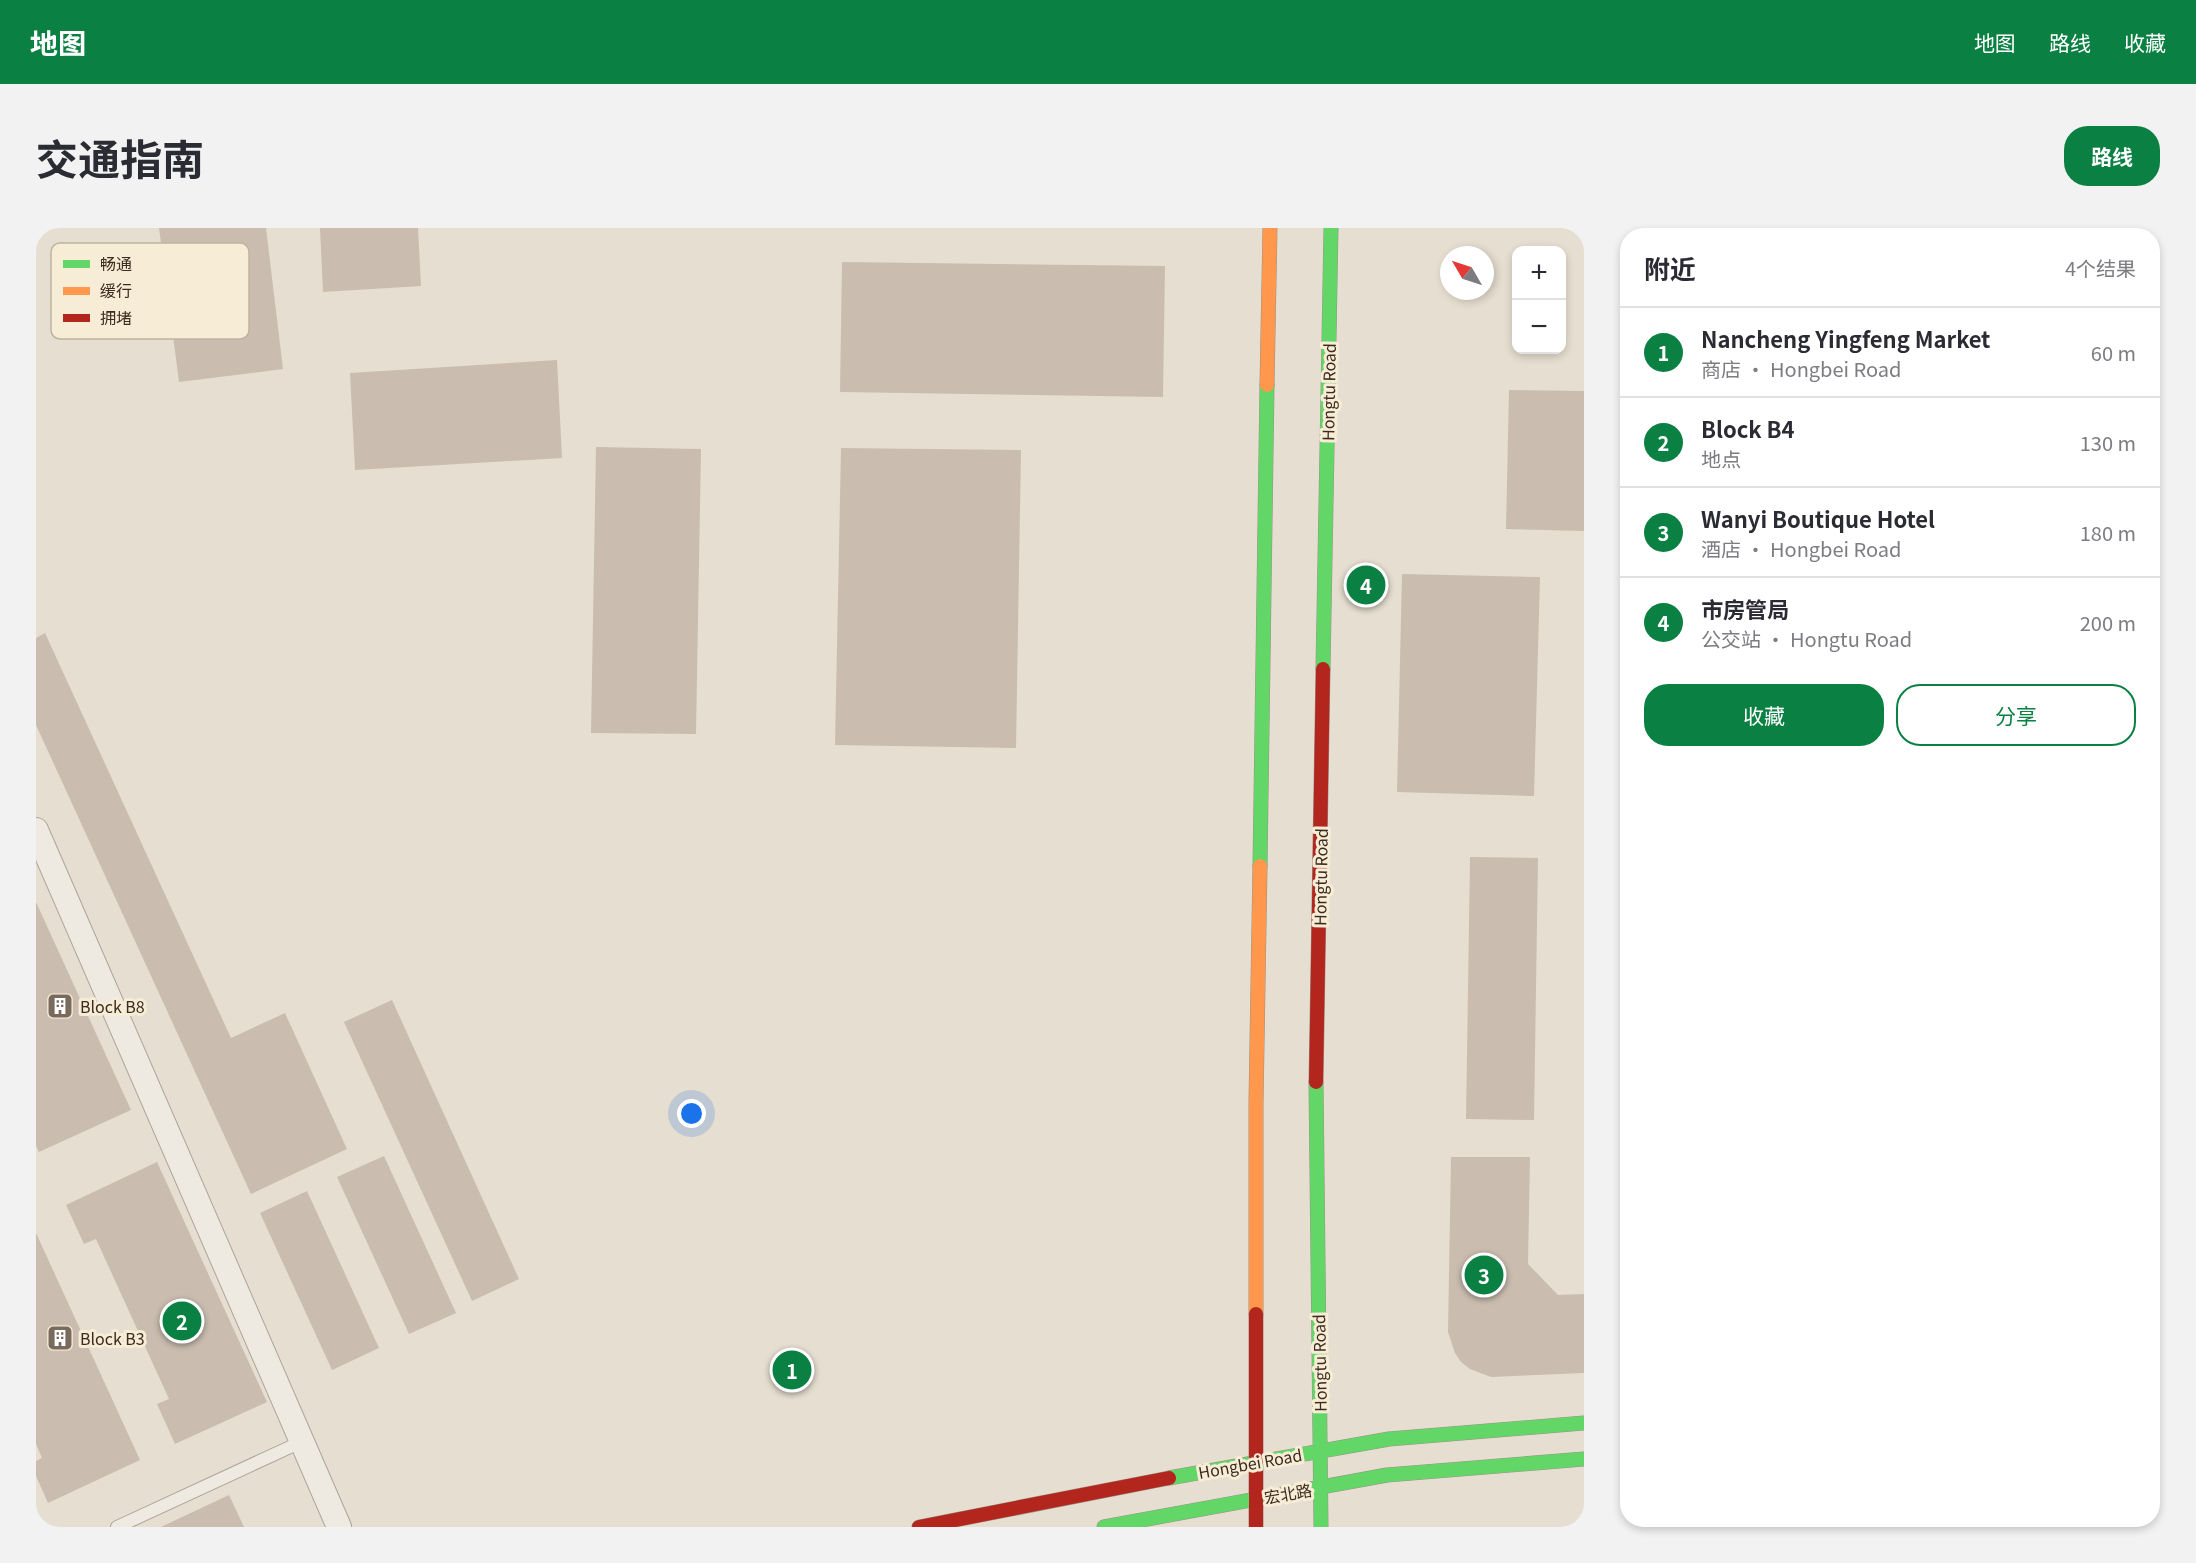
<!DOCTYPE html>
<html lang="zh">
<meta charset="utf-8">
<style>
body{margin:0;font-family:Georgia,"Noto Sans SC",serif;background:#f2f2f3;color:#2b2b33}
.controls{position:absolute;right:18px;top:18px;display:grid;overflow:hidden;border-radius:12px;box-shadow:0 3px 9px #0003}
.controls button{width:54px;height:54px;display:grid;place-items:center;padding:0;border:0;border-bottom:2px solid #e1e1e2;background:#fff;color:#2b2b33;font:30px sans-serif}
.compass{position:absolute;left:1404px;top:18px;width:54px;height:54px;border-radius:50%;background:#fff;box-shadow:0 3px 9px #0003;rotate:309deg}
.you{position:absolute;left:656px;top:886px;width:21px;height:21px;margin:-15px;border:4px solid #fff;border-radius:50%;background:#1a73e8;box-shadow:0 0 0 9px #1a73e833}
.badge{display:grid;place-items:center;width:39px;height:39px;border-radius:50%;background:#0b8043;color:#fff;font-size:20px;font-weight:700}
.pin{position:absolute;translate:-50% -50%;border:3px solid #fff;box-shadow:0 2px 6px #0006}
.list{margin:0;padding:0;list-style:none}
h2{display:flex;justify-content:space-between;align-items:center;height:78px;margin:0;padding:0 24px;font-size:26px}
h2 small{font-size:20px;font-weight:400;color:#7c7c81}
.list li{display:grid;grid-template-columns:39px 1fr auto;gap:18px;align-items:center;box-sizing:border-box;height:90px;padding:0 24px;border-top:2px solid #e1e1e2}
.list b{display:block;font-size:22px;white-space:nowrap}
.list p{margin:0;font-size:20px;white-space:nowrap;color:#7c7c81}
.list em{font-size:20px;font-style:normal;color:#7c7c81}
.actions{display:flex;gap:12px;padding:18px 24px}
.actions a{flex:1;padding:14px 0;border:2px solid #0b8043;border-radius:24px;text-align:center;font-size:21px;color:#0b8043}
.actions .main{background:#0b8043;color:#fff}
.map{position:relative;flex:none;width:1548px;height:1299px;overflow:hidden;border-radius:24px}
header{display:flex;align-items:center;gap:36px;box-sizing:border-box;height:84px;padding:0 30px;background:#0b8043;color:#fff}
header strong{font-size:28px}
nav{display:flex;gap:33px;margin-inline-start:auto;font-size:21px}
.intro{display:flex;align-items:center;justify-content:space-between;box-sizing:border-box;height:144px;padding:0 36px}
h1{margin:0;font-size:42px}
.button{padding:15px 27px;border-radius:24px;background:#0b8043;color:#fff;font-size:21px;font-weight:700}
main{display:flex;gap:36px;padding:0 36px}
aside{flex:1;background:#fff;border-radius:24px;box-shadow:0 3px 9px #0003}
.map>svg:first-child{display:block}
</style>
<header>
<strong>地图</strong>
<nav><a>地图</a><a>路线</a><a>收藏</a></nav>
</header>
<div class="intro"><h1>交通指南</h1><a class="button">路线</a></div>
<main>
<div class="map">
<svg width="1548" height="1299" viewBox="0 0 1548 1299">
<rect width="100%" height="100%" fill="#e6ded0"/>
<!-- building -->
<path fill="#cabdb0" d="M123,0H230L247,141L143,154Z
M284,0H382L385,58L287,64Z
M806,34L1129,38L1127,169L804,164Z
M521,132L526,230L319,242L314,145Z
M1473,162L1548,163V303L1470,301Z
M560,219L665,221L660,506L555,505Z
M805,220L985,222L980,520L799,517Z
M1366,346L1504,349L1498,568L1361,564Z
M9,405L195,810L249,785L311,921L215,966L0,497V410Z
M1434,629L1502,630L1498,892L1430,891Z
M0,674L95,882L3,924L0,918Z
M356,772L483,1051L436,1073L308,794Z
M348,928L420,1085L373,1106L301,949Z
M1415,929H1494L1492,1036L1522,1067L1548,1066V1145L1455,1149L1434,1141L1425,1134L1419,1125L1412,1104Z
M121,934L231,1174L139,1216L121,1176L133,1171L60,1011L48,1016L30,977Z
M271,963L343,1120L296,1142L224,985Z
M0,1005L104,1232L12,1275L0,1248V1233L6,1230L0,1216Z
M193,1267L208,1299H125Z"/>
<g fill="none" stroke-linecap="round" stroke-linejoin="round">
<!-- lane casing -->
<g stroke="#aca498" stroke-width="14">
<path id="lane" d="M81,1299L265,1214"/>
</g>
<!-- street casing -->
<g stroke="#aca498" stroke-width="26">
<path id="street" d="M0,602L303,1299"/>
</g>
<!-- fast casing -->
<g stroke="#9b9388" stroke-width="15">
<path id="fast" d="M1287,441L1295,0
M1224,638L1231,157
M1280,854L1285,1299
M1133,1250L1353,1211L1548,1195
M1068,1299L1351,1247L1548,1231"/>
</g>
<!-- slow casing -->
<g stroke="#9b9388" stroke-width="15">
<path id="slow" d="M1231,157L1234,0
M1220,1086V875L1224,638"/>
</g>
<!-- jam casing -->
<g stroke="#9b9388" stroke-width="15">
<path id="jam" d="M1280,854L1287,441
M1220,1086V1299
M883,1299L1133,1250"/>
</g>
<!-- lane -->
<use href="#lane" stroke="#eeeae1" stroke-width="12"/>
<!-- street -->
<use href="#street" stroke="#eeeae1" stroke-width="24"/>
<!-- fast -->
<use href="#fast" stroke="#63d668" stroke-width="14"/>
<!-- slow -->
<use href="#slow" stroke="#ff974d" stroke-width="14"/>
<!-- jam -->
<use href="#jam" stroke="#b3261e" stroke-width="14"/>
</g>
<!-- icons -->
<defs>
<g id="building-square" transform="scale(1.35)"><rect x="-9" y="-9" width="18" height="18" rx="4" fill="#786a5d" stroke="#f7edd6"/><path d="M-4-6H4V6H1V3H-1V6H-4ZM-2.5-4.3h1.7v1.8h-1.7ZM.8-4.3h1.7v1.8H.8ZM-2.5-1h1.7V.8h-1.7ZM.8-1h1.7V.8H.8Z" fill="#fff"/></g>
</defs>
<g fill-rule="evenodd">
<use href="#building-square" x="24" y="778"/>
<use href="#building-square" x="24" y="1110"/>
</g>
<g text-anchor="middle" dominant-baseline="central" stroke-width="6" stroke-linejoin="round" paint-order="stroke">
<!-- street labels -->
<g font-size="16" fill="#3c2c1f" stroke="#f7edd6">
<text transform="translate(1292 164) rotate(-89)">Hongtu Road</text>
<text transform="translate(1284 649) rotate(-89)">Hongtu Road</text>
<text transform="translate(1283 1135) rotate(-91)">Hongtu Road</text>
<text transform="translate(1214 1235) rotate(-10)">Hongbei Road</text>
<text transform="translate(1252 1265) rotate(-10)">宏北路</text>
</g>
<!-- poi labels -->
<g font-size="16" fill="#3c2c1f" stroke="#f7edd6" text-anchor="start">
<text x="44" y="778">Block B8</text>
<text x="44" y="1110">Block B3</text>
</g>
</g>
<!-- legend -->
<rect x="15" y="15" width="198" height="96" rx="9" fill="#f7edd6" stroke="#bfb39f" stroke-width="1.5"/>
<rect x="27" y="32" width="27" height="8" fill="#63d668"/>
<rect x="27" y="59" width="27" height="8" fill="#ff974d"/>
<rect x="27" y="86" width="27" height="8" fill="#b3261e"/>
<g font-size="16" fill="#3c2c1f">
<text x="64" y="42">畅通</text>
<text x="64" y="69">缓行</text>
<text x="64" y="96">拥堵</text>
</g>
</svg>
<div class="controls">
<button>+</button>
<button>−</button>
</div>
<svg class="compass" viewBox="-18 -18 36 36"><path d="M0-13l5 13h-10z" fill="#e53935"/><path d="M0 13l5-13h-10z" fill="#7c7c81"/></svg>
<div class="you"></div>
<div class="pin badge" style="left:756px;top:1142px">1</div>
<div class="pin badge" style="left:146px;top:1093px">2</div>
<div class="pin badge" style="left:1448px;top:1047px">3</div>
<div class="pin badge" style="left:1330px;top:357px">4</div>
</div>
<aside>
<h2>附近<small>4个结果</small></h2>
<ul class="list">
<li><span class="badge">1</span><div><b>Nancheng Yingfeng Market</b><p>商店 · Hongbei Road</p></div><em>60 m</em></li>
<li><span class="badge">2</span><div><b>Block B4</b><p>地点</p></div><em>130 m</em></li>
<li><span class="badge">3</span><div><b>Wanyi Boutique Hotel</b><p>酒店 · Hongbei Road</p></div><em>180 m</em></li>
<li><span class="badge">4</span><div><b>市房管局</b><p>公交站 · Hongtu Road</p></div><em>200 m</em></li>
</ul>
<div class="actions"><a class="main">收藏</a><a>分享</a></div>
</aside>
</main>
